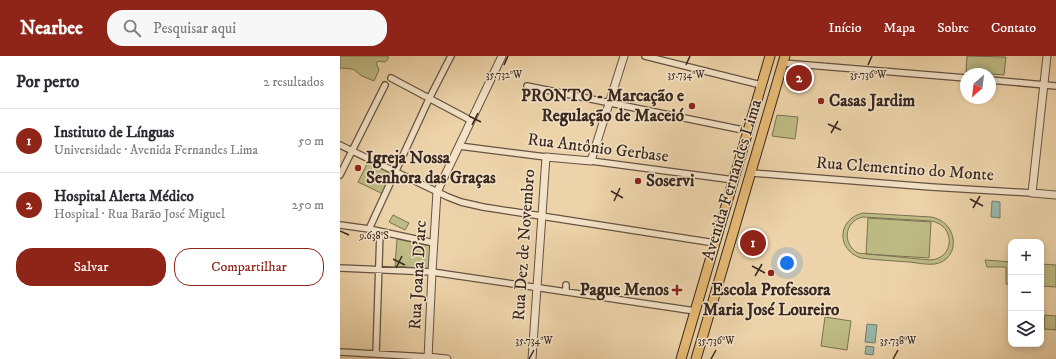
<!DOCTYPE html>
<html lang="pt">
<meta charset="utf-8">
<style>
body{margin:0;font-family:"IM FELL DW Pica",serif;background:#f7f7f7;color:#2b2b33}
.controls{position:absolute;right:12px;bottom:12px;display:grid;overflow:hidden;border-radius:8px;box-shadow:0 2px 6px #0003}
.controls button{width:36px;height:36px;display:grid;place-items:center;padding:0;border:0;border-bottom:1px solid #e1e1e2;background:#fff;color:#2b2b33;font:20px sans-serif}
.compass{position:absolute;left:620px;top:12px;width:36px;height:36px;border-radius:50%;background:#fff;box-shadow:0 2px 6px #0003;rotate:208deg}
.you{position:absolute;left:447px;top:207px;width:14px;height:14px;margin:-10px;border:3px solid #fff;border-radius:50%;background:#1a73e8;box-shadow:0 0 0 6px #1a73e833}
.badge{display:grid;place-items:center;width:26px;height:26px;border-radius:50%;background:#8f2418;color:#fff;font-size:13px;font-weight:700}
.pin{position:absolute;translate:-50% -50%;border:2px solid #fff;box-shadow:0 1px 4px #0006}
.list{margin:0;padding:0;list-style:none}
h2{display:flex;justify-content:space-between;align-items:center;height:52px;margin:0;padding:0 16px;font-size:17px}
h2 small{font-size:13px;font-weight:400;color:#7c7c81}
.list li{display:grid;grid-template-columns:26px 1fr auto;gap:12px;align-items:center;box-sizing:border-box;height:64px;padding:0 16px;border-top:1px solid #e1e1e2}
.list b{display:block;font-size:15px;white-space:nowrap}
.list p{margin:0;font-size:13px;white-space:nowrap;color:#7c7c81}
.list em{font-size:13px;font-style:normal;color:#7c7c81}
.actions{display:flex;gap:8px;padding:12px 16px}
.actions a{flex:1;padding:9px 0;border:1px solid #8f2418;border-radius:16px;text-align:center;font-size:14px;color:#8f2418}
.actions .main{background:#8f2418;color:#fff}
.icon{flex:none;width:22px;height:22px;fill:none;stroke:currentColor;stroke-width:2;stroke-linecap:round;stroke-linejoin:round}
.map{position:relative;flex:none;width:716px;height:303px;overflow:hidden}
header{display:flex;align-items:center;gap:24px;box-sizing:border-box;height:56px;padding:0 20px;background:#8f2418;color:#fff}
header strong{font-size:19px}
nav{display:flex;gap:22px;margin-inline-start:auto;font-size:14px}
.search{width:280px;height:36px;background:#f7f7f7;display:flex;align-items:center;gap:10px;box-sizing:border-box;padding:0 14px;border-radius:16px;color:#7c7c81;font-size:15px}
main{display:flex}
aside{flex:1;background:#fff}
.map>svg:first-child{display:block}
</style>
<header>
<strong>Nearbee</strong>
<div class="search"><svg class="icon" aria-label="search" viewBox="0 0 24 24"><circle cx="10" cy="10" r="6"/><path d="M15 15l6 6"/></svg>Pesquisar aqui</div>
<nav><a>Início</a><a>Mapa</a><a>Sobre</a><a>Contato</a></nav>
</header>
<main>
<aside>
<h2>Por perto<small>2 resultados</small></h2>
<ul class="list">
<li><span class="badge">1</span><div><b>Instituto de Línguas</b><p>Universidade · Avenida Fernandes Lima</p></div><em>50 m</em></li>
<li><span class="badge">2</span><div><b>Hospital Alerta Médico</b><p>Hospital · Rua Barão José Miguel</p></div><em>250 m</em></li>
</ul>
<div class="actions"><a class="main">Salvar</a><a>Compartilhar</a></div>
</aside>
<div class="map">
<svg width="716" height="303" viewBox="0 0 716 303">
<rect width="100%" height="100%" fill="#edd3a9"/>
<filter id="stains"><feTurbulence type="fractalNoise" baseFrequency=".005" numOctaves="4"/><feColorMatrix values="0 0 0 0 .2 0 0 0 0 .09 0 0 0 0 .02 0 0 0 .5 -.17"/></filter>
<radialGradient id="worn" r=".72"><stop offset=".6" stop-color="#630" stop-opacity="0"/><stop offset="1" stop-color="#630" stop-opacity=".3"/></radialGradient>
<!-- green -->
<path fill="#bebb84" stroke="#7b7252" fill-rule="evenodd" d="M0,0H48V3L45,6L39,5L36,7L39,14L34,25L22,20L13,13L0,12Z
M627,0L666,1L664,19L626,16Z
M437,59L458,61L455,83L432,80Z
M29,104L53,116L43,138L18,126Z
M523,157L591,161C618,165 622,203 595,208C587,209 578,207 570,206C554,205 537,204 521,202C496,194 497,163 523,157ZM523,161L591,165C616,169 615,203 590,204L518,197C502,188 504,165 523,161Z
M53,159L69,167L65,174L49,166Z
M528,162L591,166L589,202L526,198Z
M57,183L90,190L89,213L55,210Z
M645,204L671,206V229L666,228V211H647Z
M701,208L716,209V231L701,230Z
M705,259L716,260V274L704,273Z
M485,261L511,265L507,294L481,290Z"/>
<!-- water -->
<path fill="#99b8aa" stroke="#727e73" d="M652,145L660,146V162L651,161Z
M527,268L537,269L535,287L525,286Z
M526,290L534,291L533,299L525,298Z"/>
<g fill="none" stroke-linecap="round" stroke-linejoin="round">
<!-- minor casing -->
<g stroke="#655342" stroke-width="8">
<path id="minor" d="M305,0L421,29
M443,7L626,22
M51,22L130,64
M650,24L716,30
M187,30L408,75
M0,89L108,141L121,146L143,151L375,187
M119,90L206,101
M251,105L394,124
M412,117L591,131L692,137
M0,119L45,29
M0,169L29,173L94,187
M29,173L89,43L111,0
M0,212L92,216L355,255
M226,235V229
M0,296L88,301
M36,298L40,176"/>
</g>
<!-- tertiary casing -->
<g stroke="#655342" stroke-width="9">
<path id="tertiary" d="M707,0L692,137L716,139
M88,301L107,303
M88,303L92,216L97,136L162,0
M192,303L206,101L251,105L284,0"/>
</g>
<!-- trunk casing -->
<g stroke="#382820" stroke-width="11">
<path id="trunk" d="M341,303L430,0
M356,303L445,0"/>
</g>
<!-- minor -->
<use href="#minor" stroke="#f3e2c7" stroke-width="5.5"/>
<!-- tertiary -->
<use href="#tertiary" stroke="#f3e2c7" stroke-width="7"/>
<!-- trunk -->
<use href="#trunk" stroke="#e6ba74" stroke-width="9"/>
</g>
<!-- ticks -->
<path fill="none" stroke="#382820" stroke-width="1.5" d="M164,9L168,0M346,9L350,0M528,9L532,0M129,60L141,66M488,68L501,74M132,69L138,57M491,77L498,65M271,135L283,142M630,143L643,150M274,145L280,132M633,152L640,140M0,175L9,179M53,203L65,209M412,210L425,217M56,212L62,200M415,220L422,208M189,303L194,294M371,303L376,294M553,303L558,294"/>
<!-- markers -->
<g fill="#8f2418" stroke="#f3e2c7" stroke-width="1.5">
<circle cx="481" cy="45" r="4"/>
<circle cx="352" cy="50" r="4"/>
<circle cx="18" cy="112" r="4"/>
<circle cx="298" cy="125" r="4"/>
<circle cx="431" cy="217" r="4"/>
<path d="M335 228h4v4h4v4h-4v4h-4v-4h-4v-4h4z"/>
</g>
<g text-anchor="middle" dominant-baseline="central" stroke-width="3" stroke-linejoin="round" paint-order="stroke">
<!-- poi labels -->
<g font-size="17" font-weight="bold" fill="#382820" stroke="#f3e2c7" text-anchor="start">
<text x="344" y="40" text-anchor="end">PRONTO - Marcação e<tspan x="344" dy="20">Regulação de Maceió</tspan></text>
<text x="489" y="45">Casas Jardim</text>
<text x="26" y="102">Igreja Nossa<tspan x="26" dy="20">Senhora das Graças</tspan></text>
<text x="306" y="125">Soservi</text>
<text x="329" y="234" text-anchor="end">Pague Menos</text>
<text x="431" y="234" text-anchor="middle">Escola Professora<tspan x="431" dy="20">Maria José Loureiro</tspan></text>
</g>
<!-- street labels -->
<g font-size="17" fill="#382820" stroke="#f3e2c7">
<text transform="translate(258 92) rotate(7)">Rua Antônio Gerbase</text>
<text transform="translate(565 113) rotate(4)">Rua Clementino do Monte</text>
<text transform="translate(392 124) rotate(-73)">Avenida Fernandes Lima</text>
<text transform="translate(184 189) rotate(-86)">Rua Dez de Novembro</text>
<text transform="translate(78 219) rotate(-87)">Rua Joana D'arc</text>
</g>
</g>
<g font-size="10" text-anchor="middle" fill="#382820" stroke="#f3e2c7" stroke-width="3" stroke-linejoin="round" paint-order="stroke">
<text x="164" y="22">35.732°W</text>
<text x="346" y="22">35.734°W</text>
<text x="528" y="22">35.736°W</text>
<text x="34" y="183">9.638°S</text>
<text x="194" y="288">35.734°W</text>
<text x="376" y="288">35.736°W</text>
<text x="558" y="288">35.738°W</text>
</g>
<rect width="100%" height="100%" filter="url(#stains)"/>
<rect width="100%" height="100%" fill="url(#worn)"/>
</svg>
<div class="controls">
<button>+</button>
<button>−</button>
<button><svg class="icon" aria-label="layers" viewBox="0 0 24 24"><path d="M12 4l9 5-9 5-9-5zM3 14l9 5 9-5"/></svg></button>
</div>
<svg class="compass" viewBox="-18 -18 36 36"><path d="M0-13l5 13h-10z" fill="#e53935"/><path d="M0 13l5-13h-10z" fill="#7c7c81"/></svg>
<div class="you"></div>
<div class="pin badge" style="left:413px;top:187px">1</div>
<div class="pin badge" style="left:459px;top:22px">2</div>
</div>
</main>
